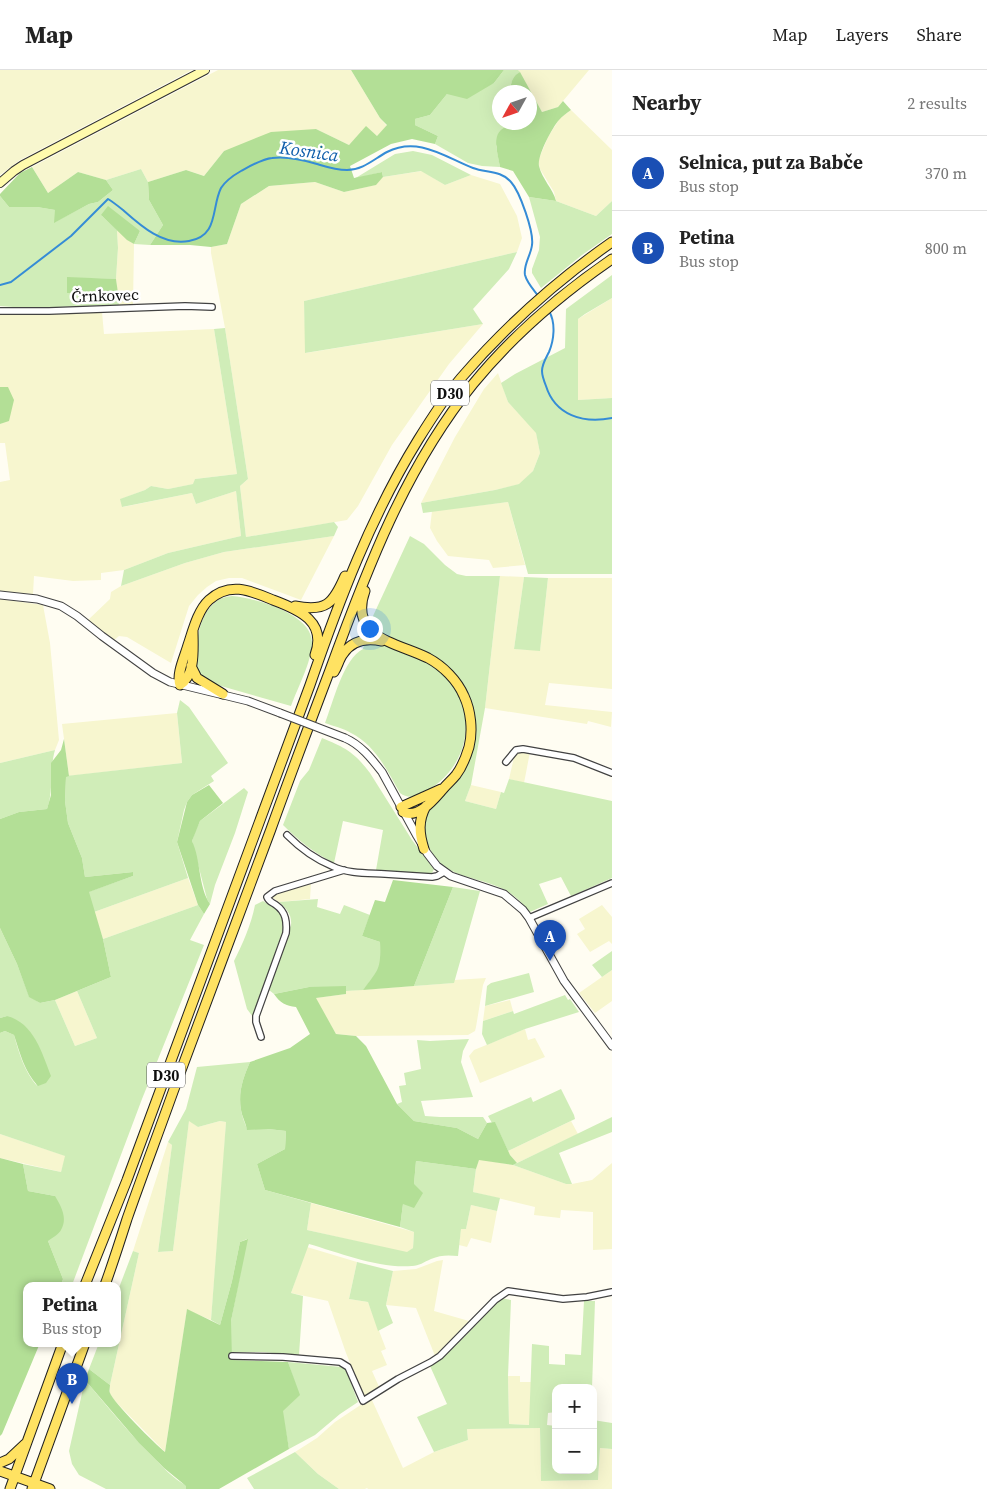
<!DOCTYPE html>
<meta charset="utf-8">
<style>
body{margin:0;font-family:"Source Serif 4",serif;background:#f2f2f2;color:#222}
.controls{position:absolute;right:15px;bottom:15px;display:grid;overflow:hidden;border-radius:10px;box-shadow:0 5px 20px #0002}
.controls button{width:45px;height:45px;display:grid;place-items:center;padding:0;border:0;border-bottom:1px solid #e0e0e0;background:#fff;color:#222;font:25px sans-serif}
.compass{position:absolute;left:492px;top:15px;width:45px;height:45px;border-radius:50%;background:#fff;box-shadow:0 5px 20px #0002;rotate:230deg}
.you{position:absolute;left:369px;top:558px;width:18px;height:18px;margin:-12px;border:4px solid #fff;border-radius:50%;background:#1a73e8;box-shadow:0 0 0 8px #1a73e833}
.badge{display:grid;place-items:center;width:32px;height:32px;border-radius:50%;background:#ca1f1d;color:#fff;font-size:16px;font-weight:700}
.pin{position:absolute;translate:-50% -41px;filter:drop-shadow(0 1px 2px #0008)}
.pin::after{content:'';position:absolute;top:26px;width:18px;height:15px;background:inherit;clip-path:polygon(0 0,100% 0,50% 100%)}
.popup{position:absolute;left:23px;top:1212px;width:98px;height:65px;box-sizing:border-box;display:grid;place-content:center;border-radius:10px;background:#fff;filter:drop-shadow(0 1px 4px #0005);font-size:16px;white-space:nowrap;color:#767676}
.popup b{font-size:19px;color:#222}
.popup::after{content:'';position:absolute;left:50%;top:100%;margin-left:-10px;border:10px solid transparent;border-top-color:#fff}
.list{margin:0;padding:0;list-style:none}
h2{display:flex;justify-content:space-between;align-items:center;height:65px;margin:0;padding:0 20px;font-size:21px}
h2 small{font-size:16px;font-weight:400;color:#767676}
.list li{display:grid;grid-template-columns:32px 1fr auto;gap:15px;align-items:center;box-sizing:border-box;height:75px;padding:0 20px;border-top:1px solid #e0e0e0}
.list b{display:block;font-size:19px;white-space:nowrap}
.list p{margin:0;font-size:16px;white-space:nowrap;color:#767676}
.list em{font-size:16px;font-style:normal;color:#767676}
.map{position:relative;flex:none;width:612px;height:1419px;overflow:hidden}
header{display:flex;align-items:center;gap:30px;box-sizing:border-box;height:70px;padding:0 25px;background:#fff;border-bottom:1px solid #e0e0e0}
header strong{font-size:24px}
nav{display:flex;gap:28px;margin-inline-start:auto;font-size:18px}
main{display:flex}
aside{flex:1;background:#fff}
.map>svg:first-child{display:block}
</style>
<header>
<strong>Map</strong>
<nav><a>Map</a><a>Layers</a><a>Share</a></nav>
</header>
<main>
<div class="map">
<svg width="612" height="1419" viewBox="0 0 612 1419">
<rect width="100%" height="100%" fill="#fffdf2"/>
<!-- farmland -->
<path fill="#f7f6cf" d="M0,0H192L20,90L0,105Z
M218,0H351L380,48L387,56L377,66L366,57L349,75L316,59L224,81L204,106L186,100L148,112L141,99L106,110L78,102L48,123L32,97Z
M518,0H589L558,37L542,42Z
M571,40L612,80V131L596,146L556,131L554,122L540,99L538,91L548,67L560,48Z
M422,101L445,115L471,105L500,114L517,146L522,168L517,182L304,231L306,283L483,254L449,294L420,335L392,375L358,436L347,450L246,467L240,416L248,409L225,258L211,183V177L227,174L241,134L269,116L315,112L344,122L375,115L383,107Z
M117,160L134,174L133,235H119L116,209L118,178Z
M612,228V328L578,330V249Z
M102,242L104,264L214,259L237,404L195,409L194,414L168,419L151,416L145,420L121,429L123,437L192,423L196,434L236,421L241,466L168,483L124,500L101,503V510L73,511L34,506L33,524L0,521V412L10,410L5,373H0V354L9,350L8,317H0V243Z
M498,303L508,332L536,362L540,383L533,401L520,414L495,420L421,433L455,367L484,319Z
M508,432L525,495L493,498L489,490L448,486L437,471L430,458L432,441Z
M334,466L301,530L242,508H229L216,511L207,517L198,525L189,536L171,593L127,567L119,566L113,571L87,551L110,529L111,522L121,516L185,493L224,482Z
M500,506L524,507L514,579L540,580L548,508H612V619L549,613L545,635L612,642L611,657L588,651L587,654L485,638Z
M0,529L43,535L50,573L59,670L55,680L0,693Z
M177,643L182,693L69,706L62,654Z
M522,681L530,682L524,713L509,709L515,683Z
M471,715L501,722L496,739L465,731Z
M188,808L198,835L103,869L94,842Z
M311,814L310,829L279,832L273,828L272,825Z
M602,835L612,847V874L609,871L590,882L577,864L585,859L579,849Z
M612,900V931L595,943L579,923Z
M486,908L483,915L476,957L475,961L468,965L356,966L336,964L315,928L346,924V921L453,913L454,910Z
M77,921L97,968L75,976L55,930Z
M510,930L513,941L483,951L485,936Z
M525,959L528,970L535,968L545,987L480,1013L469,986L474,980Z
M189,1050L198,1057L220,1051L226,1052L223,1099L211,1250L187,1240L165,1382L115,1331L110,1324V1315L139,1183L133,1181L168,1072L172,1075L158,1182L173,1181Z
M571,1051L578,1064L517,1093L510,1085L508,1081Z
M0,1064L66,1086L61,1102L0,1088Z
M479,1089L513,1095L566,1114H572L592,1110L612,1093V1179L593,1180V1142L561,1140L560,1148L534,1145L535,1137L473,1122L476,1099Z
M311,1133L414,1162L413,1178L407,1183L307,1160Z
M471,1135L497,1141L491,1173L471,1168L467,1177L459,1175L461,1158L466,1159Z
M307,1177L357,1192L349,1229L368,1232L386,1279L381,1281L387,1295L372,1301L380,1319L369,1326L363,1325L346,1283L328,1231L291,1223Z
M443,1190L434,1241L469,1251L435,1286L416,1238L386,1235L393,1201L416,1199L437,1191Z
M508,1306H520V1312H531L530,1355L509,1354Z
M371,1328L403,1398L434,1382L468,1370L467,1359L540,1358L541,1411L598,1410L600,1378L612,1379V1419H368L367,1418L365,1419H339L318,1404L295,1382L317,1368L335,1352Z"/>
<!-- green -->
<path fill="#d0edb8" d="M504,0H518L520,2C512,7 510,14 511,22H500V52L512,53L496,76L500,97L482,96L468,93L435,74L438,66L415,55V49L430,45L447,24L494,13Z
M413,81L432,85L471,105L445,115L421,101L383,107L382,102L354,109L395,84Z
M141,99L148,112L149,130L163,155L150,175L134,174L140,161L101,145L117,160L118,178L116,209L67,208V223H118L119,235L26,238L0,236V126L9,137H37L55,140V152L89,134L98,132L113,120L106,110Z
M529,127L556,131L596,146L612,131V164L582,185L541,218L532,203V199L539,180L540,167Z
M517,182L509,199L473,239L483,254L305,283L304,231Z
M612,205V228L585,244L578,249V330L612,328V504H528L508,432L423,443L421,433L495,420L519,414L533,401L540,383L536,363L508,332L501,313L515,304L565,278L566,239Z
M225,258L248,409L240,416L246,467L334,452L338,457L334,466L224,482L185,493L121,516L124,500L168,483L241,466L236,421L196,434L192,423L122,437L120,429L145,420L151,416L168,419L193,414L195,409L237,404L214,259Z
M410,466L424,474L445,495L457,504L466,506H500L485,638L471,715L465,731L496,739L501,722L504,723L509,709L612,731V808L571,826L561,807L539,814L548,834L530,842C522,833 515,825 505,820C475,804 443,811 427,773C422,760 423,745 432,734C441,722 452,719 461,704C465,696 465,684 467,675C469,665 474,652 473,641C473,625 459,607 448,596C430,580 407,577 387,567C381,564 376,560 371,557L374,554L373,546Z
M524,507L548,508L540,581L514,579Z
M232,526C255,528 314,544 312,574C311,593 298,617 291,636L214,614C209,611 201,609 198,603C194,597 195,590 196,584C197,561 204,528 232,526Z
M364,573C370,573 377,573 383,574C402,579 428,590 442,603C480,637 471,695 428,720C419,726 409,730 400,723C387,700 375,675 351,663C343,658 333,656 325,653C333,633 343,589 363,579Z
M180,630L189,637L228,693L211,706L214,711L192,725L187,732L184,740L177,772L188,808L94,842L88,822L133,806V802L85,807L82,788L68,753L65,731L66,706L182,693L177,643Z
M322,668C346,678 354,682 370,703L412,770L434,799L432,803L430,804L376,800L383,760L343,751L334,793C314,783 298,770 283,755L300,711L309,700Z
M55,680C49,701 54,720 47,739L19,742L0,749V693Z
M244,718L248,722L235,763L215,815L210,834L207,829L192,771L195,762L200,751Z
M453,817L480,821L454,913L414,916Z
M318,829L317,837L340,844L344,835L370,845L362,866L380,872L381,893L377,903L363,920L346,921V917H309L274,924L269,920L291,855C292,845 287,839 279,832Z
M263,831C276,839 282,841 284,857L253,947L247,939L234,891C243,873 251,855 255,835Z
M198,835L204,844L190,870L204,875L142,1029L72,1215H61L63,1209L48,1171L55,1126L28,1121L23,1094L61,1102L65,1086L0,1064V963L5,961L14,965C19,983 24,1001 37,1016L7,946L0,948V858L17,894L29,926L40,933L55,930L75,976L97,968L77,921L111,907L103,869Z
M612,881V900L602,907L592,895Z
M529,903L534,922L485,936L487,916L491,913Z
M565,925L568,930L570,929L579,942L525,959L487,975L482,964L483,951L513,941L514,944Z
M469,969L463,981L461,992L473,1027L421,1031L425,1046L440,1047H483L487,1053L478,1069L457,1058L414,1051L397,1034L402,1032L399,1016L406,1015L404,1003L421,999L417,970L430,971Z
M250,992C243,1008 238,1022 241,1040C242,1047 245,1053 247,1059H268L286,1061L285,1079L257,1094L265,1120L311,1133L307,1160L407,1182L413,1178L414,1162L400,1157L403,1134L414,1114L416,1091L476,1099L473,1122L500,1128L497,1141L471,1135L466,1159H461L458,1186C448,1185 440,1185 431,1189C424,1192 419,1196 412,1196C380,1199 340,1183 309,1174L291,1223L303,1226L299,1285L262,1282H231V1251L247,1169L240,1172L232,1211L220,1255L211,1250L226,1052L220,1051L198,1057L189,1051L173,1181L158,1182L172,1075L168,1072L186,1039L197,997Z
M561,1019L574,1045L575,1049L508,1081L495,1053H492L488,1046L531,1027L533,1032Z
M612,1047V1062L559,1083L572,1114H566L513,1095Z
M133,1181L139,1183L110,1315L89,1299L99,1273H117V1223Z
M357,1192L393,1201L386,1235L393,1253L378,1261L368,1232L349,1229Z
M501,1228L511,1230L508,1306L509,1354L529,1355L532,1274L549,1276V1294L565,1295V1284L581,1285L584,1231H595L592,1318H556V1342L548,1343L547,1355L556,1356V1400H593V1350L612,1353V1379L600,1378L598,1410L541,1411L540,1358L467,1359L468,1370L434,1382L417,1347L447,1334L430,1296C457,1277 478,1252 501,1228Z
M288,1292L341,1297L346,1300L358,1332L340,1344L315,1365L289,1379L282,1341L299,1325Z
M85,1310C107,1336 128,1362 152,1386C162,1396 173,1409 187,1416L186,1419H106L79,1405L72,1394L69,1381Z
M295,1382L318,1404L339,1419H254L247,1408Z"/>
<!-- forest -->
<path fill="#b3df96" d="M351,0H504L494,13L467,29L447,24L430,45L415,49V55L438,66L435,74L412,69L391,74L350,96L354,108L382,102L383,107L376,115L344,122L315,112L269,116L241,134L227,174L211,177L190,175H150L163,155L149,130L148,112L186,100L204,106L224,81L271,62L316,59L349,75L366,56L377,66L387,55L380,48Z
M520,2L542,42L558,37L563,31L571,40C567,43 562,46 559,50C552,58 537,86 539,96C542,109 553,119 556,131L529,127L513,101L500,97C497,80 489,59 512,55V53L530,52V22H511C510,14 512,6 520,2Z
M32,97L48,123L78,102L106,110L113,120L98,132L89,134L54,153L55,140L37,137H9L0,126V124L20,103Z
M108,136L140,161L134,174L127,170L101,145Z
M67,207L116,209L118,223H67Z
M0,317H8L14,330L9,351L0,354Z
M64,669L69,706L66,707L65,731L68,753L82,788L85,807L133,802V806L89,822L103,869L111,907L55,930L40,933L29,927L17,894L0,858V749L19,742L47,739L51,725V693L61,680Z
M209,715L223,733L200,751L192,771C201,790 198,816 210,834L204,844L198,835L177,772L187,732L192,725Z
M393,810L453,817L414,916L363,920C379,899 381,899 380,872L362,866L375,830L385,832Z
M346,916V924L316,928L336,964L356,966L366,976L397,1034L414,1051L457,1058L478,1069L487,1053L495,1052L510,1085L517,1093L513,1095L479,1090L476,1099L416,1091L414,1114L423,1123L414,1138L403,1134L400,1157L265,1120L257,1094L285,1079L286,1061L268,1059L247,1060C246,1053 242,1047 241,1040C238,1022 243,1008 250,992L290,978L310,964L296,937C286,936 280,933 274,924L309,917Z
M7,946C34,953 42,983 51,1006L46,1013L38,1016C24,1001 20,983 14,965L5,961L0,963V948Z
M0,1088L23,1094L28,1121L55,1126C61,1136 68,1148 61,1160C59,1164 52,1168 48,1171L63,1209L61,1215H27V1273H40L2,1364L0,1366Z
M248,1169L231,1251L232,1290L288,1292L300,1325L283,1341L289,1379L219,1419H186V1416L164,1398L139,1373L85,1310L89,1299L110,1315C110,1318 109,1321 110,1323C113,1332 156,1375 165,1382L187,1239L220,1255L232,1211L240,1172Z"/>
<g fill="none" stroke-linecap="round" stroke-linejoin="round">
<!-- stream -->
<path stroke="#358cd6" stroke-width="2" d="M0,215L11,212L71,166L108,129C113,132 118,136 123,140C141,156 163,176 189,171C219,166 211,138 221,118C226,110 234,105 241,101C250,96 262,89 272,88C286,86 304,90 317,94C327,97 336,100 347,100C363,100 374,89 387,82C418,66 445,87 473,98C486,103 501,100 511,112C520,122 534,162 532,175C531,185 523,195 525,205C527,213 534,220 539,227
M549,241C556,253 554,270 549,282C546,288 542,294 542,301C542,306 544,311 546,316C555,345 583,354 612,348"/>
<!-- minor casing -->
<g stroke="#424242" stroke-width="8">
<path id="minor" d="M0,241H49L185,236L212,237
M506,692L516,680L523,679L574,688L612,703
M287,765C300,778 315,789 332,796C348,804 367,803 385,804C401,805 417,806 432,807L437,806L444,802
M529,848L612,813
M261,967L256,952V946L286,863C287,852 286,842 276,835C272,832 269,832 267,827L275,821L344,800
M232,1286L283,1287L340,1292L348,1297L363,1331L398,1309L431,1292L440,1286L495,1230L508,1221L563,1229L587,1227L612,1222"/>
</g>
<!-- tertiary casing -->
<g stroke="#424242" stroke-width="9">
<path id="tertiary" d="M0,525L37,529L61,536L77,546L102,566L153,603L170,612L248,631L280,643
M345,668C361,675 371,688 382,702L417,766L427,783L437,796L451,806L504,824L523,840L529,848L564,911L612,976"/>
</g>
<!-- secondary casing -->
<g stroke="#313131" stroke-width="10">
<path id="secondary" d="M0,113L14,101L23,95L205,0"/>
</g>
<!-- primary casing -->
<g stroke="#202020" stroke-width="11">
<path id="primary" d="M365,521C348,568 398,573 428,588C443,596 457,610 464,626C471,641 473,661 469,677C466,687 462,697 456,705C452,710 447,714 443,719C434,729 419,749 403,742
M295,536C326,542 333,534 345,506
M193,561C193,578 196,605 180,615C176,604 185,586 188,575C193,560 198,540 209,530C230,511 251,521 273,530C300,540 327,552 315,585
M191,596L197,608L223,624
M334,602C338,596 339,589 343,584C352,570 368,568 382,571
M401,737L441,719
M424,779C419,763 418,751 426,736
M85,1215L127,1110L310,615C339,531 371,446 418,370C431,349 445,327 461,308C506,256 556,211 612,172
M105,1215C113,1193 120,1171 127,1149C142,1106 158,1064 173,1022C205,934 239,847 271,759C290,706 310,653 330,600C367,499 405,398 473,314C513,265 561,224 612,189
M0,1393L9,1389L25,1374
M0,1401L50,1419
M10,1419L63,1273
M32,1419L85,1273"/>
</g>
<!-- minor -->
<use href="#minor" stroke="#fff" stroke-width="5.5"/>
<!-- tertiary -->
<use href="#tertiary" stroke="#fff" stroke-width="7"/>
<!-- secondary -->
<use href="#secondary" stroke="#fffbad" stroke-width="8"/>
<!-- primary -->
<use href="#primary" stroke="#ffe262" stroke-width="9"/>
<!-- tertiary-bridge casing -->
<g stroke="#424242" stroke-width="9" stroke-linecap="butt">
<path id="tertiary-bridge" d="M280,643L345,668"/>
</g>
<!-- tertiary-bridge -->
<use href="#tertiary-bridge" stroke="#fff" stroke-width="7"/>
</g>
<g text-anchor="middle" dominant-baseline="central" stroke-width="5" stroke-linejoin="round" paint-order="stroke">
<!-- shield labels -->
<g fill="#fff" stroke="#575757" stroke-width="1">
<rect x="431" y="310.5" width="38" height="25" rx="4"/>
<rect x="147" y="992.5" width="38" height="25" rx="4"/>
</g>
<g font-size="15" font-weight="bold" fill="#0f0f0f">
<text x="450" y="323">D30</text>
<text x="166" y="1005">D30</text>
</g>
<!-- street labels -->
<g font-size="16" fill="#0f0f0f" stroke="#fff">
<text transform="translate(105 225) rotate(-2)">Črnkovec</text>
</g>
<!-- water labels -->
<g font-size="18" font-style="italic" fill="#0f5eab" stroke="#fff">
<text transform="translate(309 81) rotate(8)">Kosnica</text>
</g>
</g>
</svg>
<div class="controls">
<button>+</button>
<button>−</button>
</div>
<svg class="compass" viewBox="-18 -18 36 36"><path d="M0-13l5 13h-10z" fill="#e53935"/><path d="M0 13l5-13h-10z" fill="#767676"/></svg>
<div class="you"></div>
<div class="pin badge" style="left:550px;top:891px;background:#1a4fb4">A</div>
<div class="pin badge" style="left:72px;top:1334px;background:#1a4fb4">B</div>
<div class="popup"><b>Petina</b>Bus stop</div>
</div>
<aside>
<h2>Nearby<small>2 results</small></h2>
<ul class="list">
<li><span class="badge" style="background:#1a4fb4">A</span><div><b>Selnica, put za Babče</b><p>Bus stop</p></div><em>370 m</em></li>
<li><span class="badge" style="background:#1a4fb4">B</span><div><b>Petina</b><p>Bus stop</p></div><em>800 m</em></li>
</ul>
</aside>
</main>
